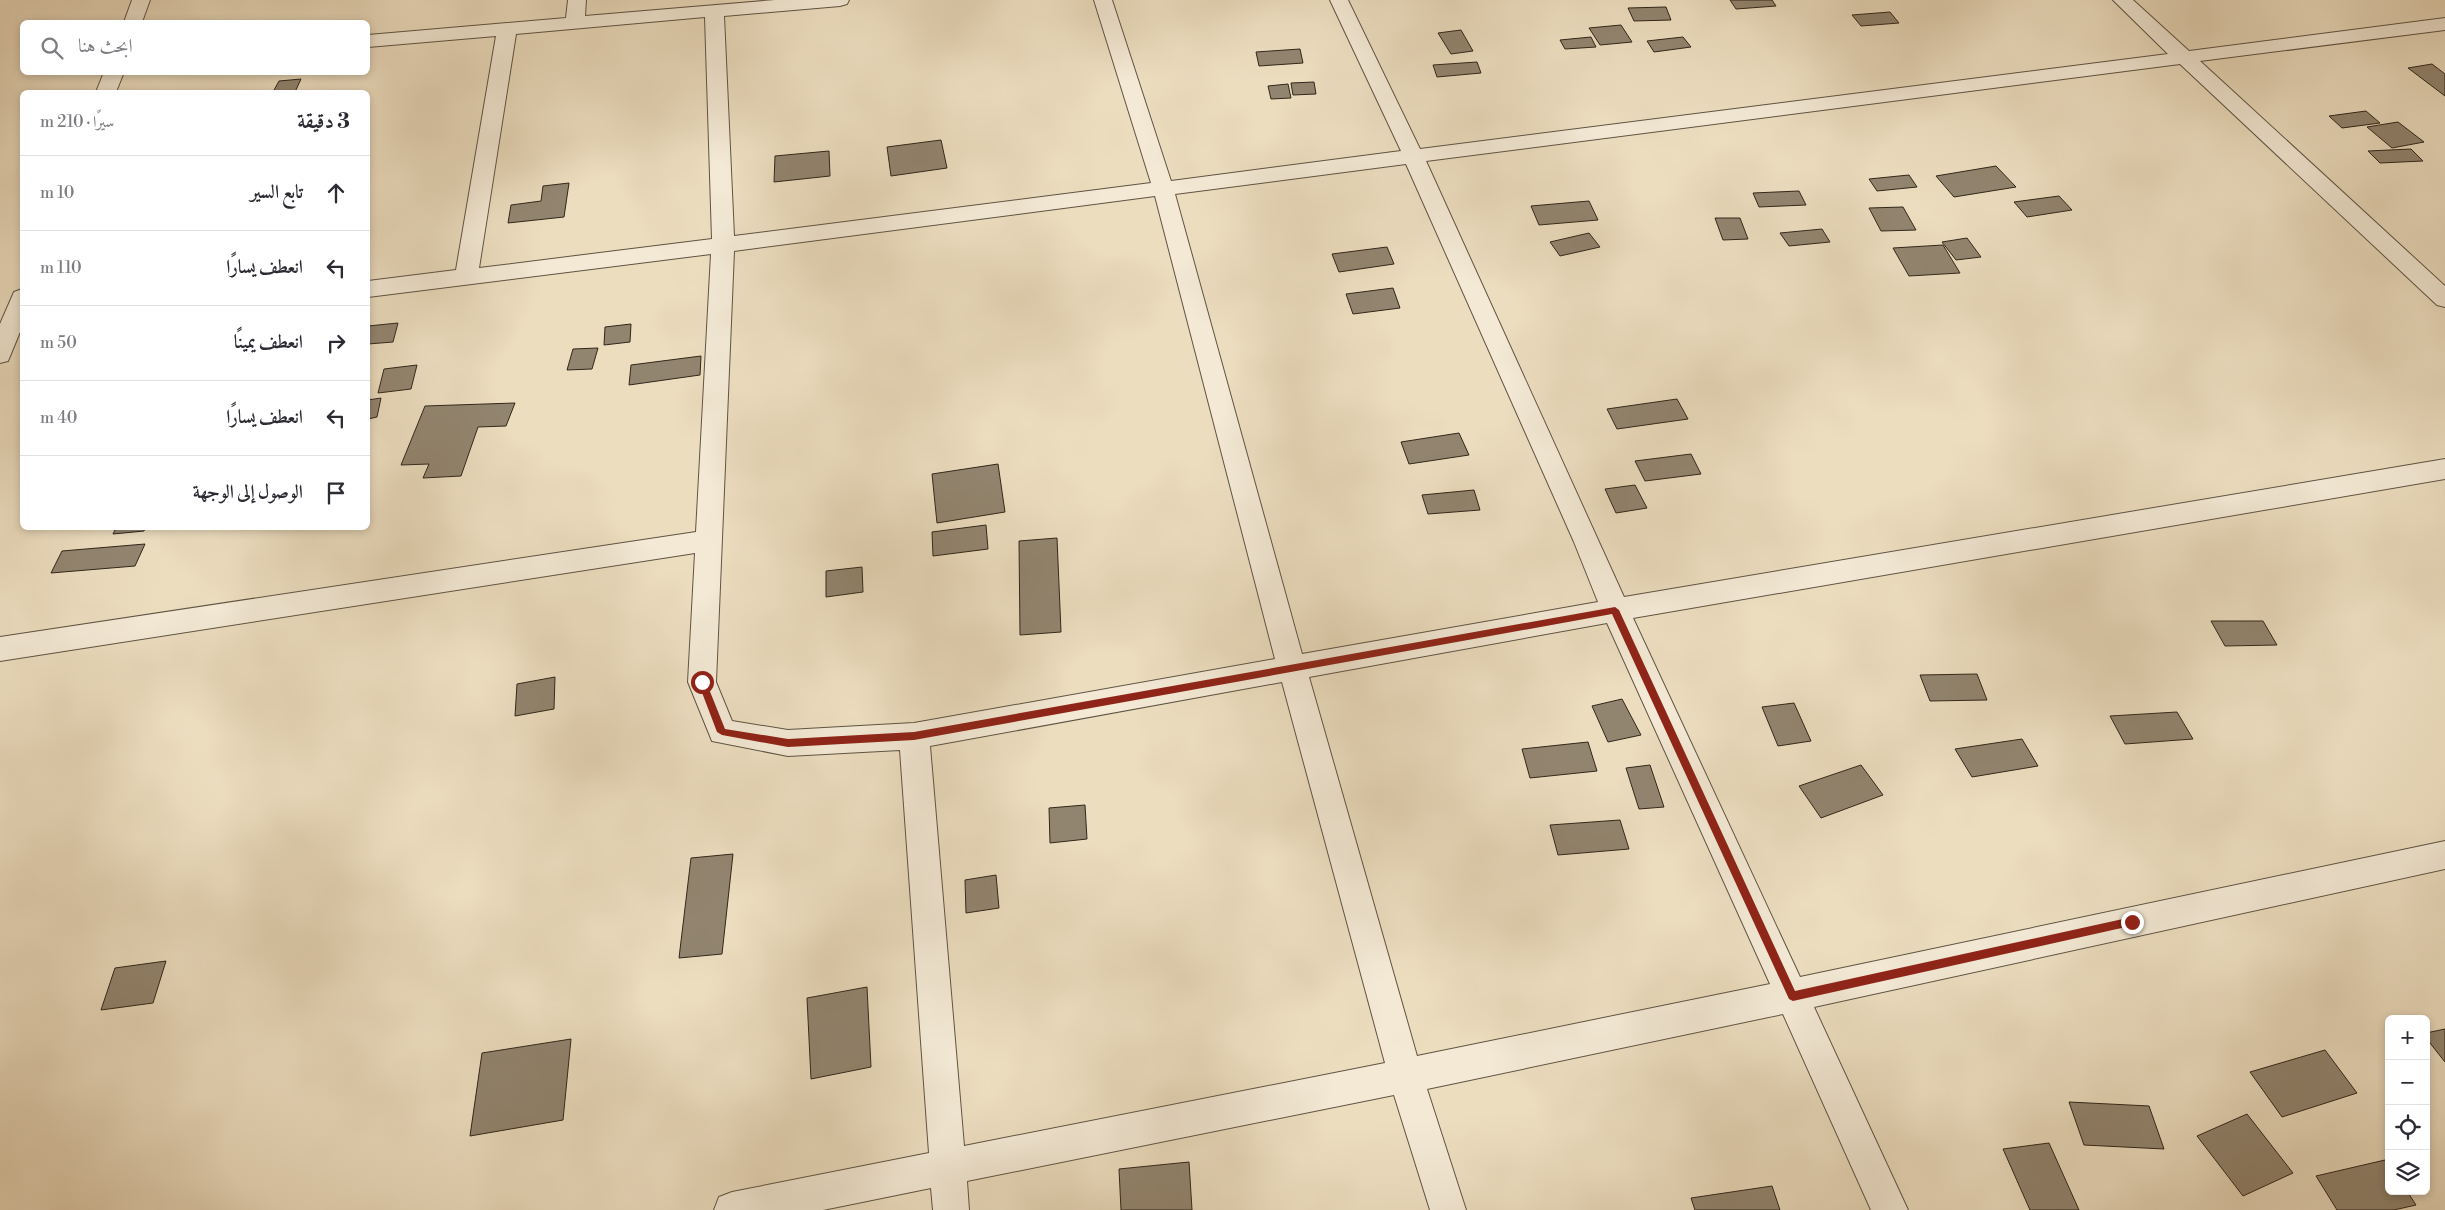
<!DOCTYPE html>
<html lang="ar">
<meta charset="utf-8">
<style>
body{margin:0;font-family:"Libre Bodoni",Amiri,serif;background:#f7f7f7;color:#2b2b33;direction:rtl}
.controls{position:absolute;right:15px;bottom:15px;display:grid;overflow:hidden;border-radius:8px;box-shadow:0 2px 8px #0003}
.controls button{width:45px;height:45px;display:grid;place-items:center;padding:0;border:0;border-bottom:1px solid #e1e1e2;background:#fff;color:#2b2b33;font:25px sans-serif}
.stop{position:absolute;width:15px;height:15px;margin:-11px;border:4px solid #8f2418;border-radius:50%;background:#fff}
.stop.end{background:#8f2418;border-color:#fff;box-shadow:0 1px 5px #0008}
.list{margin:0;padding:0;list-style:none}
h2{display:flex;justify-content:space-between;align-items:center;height:65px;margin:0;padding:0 20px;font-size:21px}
h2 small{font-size:16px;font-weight:400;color:#7c7c81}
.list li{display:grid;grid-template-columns:32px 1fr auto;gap:15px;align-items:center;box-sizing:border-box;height:75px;padding:0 20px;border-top:1px solid #e1e1e2}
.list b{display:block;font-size:19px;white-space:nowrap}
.list em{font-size:16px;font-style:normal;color:#7c7c81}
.icon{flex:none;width:28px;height:28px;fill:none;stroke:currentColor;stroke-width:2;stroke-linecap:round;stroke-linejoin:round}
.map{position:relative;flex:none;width:2445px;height:1210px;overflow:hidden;direction:ltr}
.search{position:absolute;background:#fff;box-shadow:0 2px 8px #0003;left:20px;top:20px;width:350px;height:55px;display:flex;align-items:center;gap:12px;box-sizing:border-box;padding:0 18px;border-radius:8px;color:#7c7c81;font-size:19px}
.panel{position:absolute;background:#fff;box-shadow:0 2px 8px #0003;left:20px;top:90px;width:350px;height:440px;border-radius:8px;direction:rtl}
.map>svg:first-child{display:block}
</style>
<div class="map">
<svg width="2445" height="1210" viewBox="0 0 2445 1210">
<rect width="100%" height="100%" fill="#ecddbf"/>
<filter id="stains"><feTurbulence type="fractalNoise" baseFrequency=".004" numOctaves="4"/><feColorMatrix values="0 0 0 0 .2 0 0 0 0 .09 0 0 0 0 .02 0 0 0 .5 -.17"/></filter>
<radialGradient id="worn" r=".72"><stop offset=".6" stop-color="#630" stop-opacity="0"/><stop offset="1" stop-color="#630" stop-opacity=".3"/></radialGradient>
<!-- building -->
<path fill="#928570" stroke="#30261a" d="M1730,0H1772L1776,6L1736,9Z
M1666,7L1671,20L1634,21L1628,8Z
M1890,12L1899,23L1861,26L1852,15Z
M1621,25L1632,42L1600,45L1589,28Z
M1461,30L1473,51L1451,54L1438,33Z
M1591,37L1596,47L1565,49L1560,40Z
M1683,37L1691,47L1654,52L1647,41Z
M1300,49L1303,63L1259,66L1256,52Z
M1477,62L1481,73L1437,77L1433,65Z
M2432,64L2445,74V96L2408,68Z
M301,79L295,92H273L279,81Z
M1314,82L1316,94L1293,95L1291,83Z
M1288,84L1291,98L1271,99L1268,86Z
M2366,111L2380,123L2342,128L2329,116Z
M2398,122L2424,142L2392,148L2367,127Z
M941,140L947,168L891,176L887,147Z
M2411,149L2423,161L2380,163L2368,151Z
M829,151L830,176L774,182L775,156Z
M1996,166L2016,187L1954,197L1936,176Z
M1909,175L1917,187L1877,191L1869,179Z
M569,183L564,217L508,223L511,205L541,201L543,186Z
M1799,191L1806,205L1759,207L1753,193Z
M2059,196L2072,210L2027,217L2014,202Z
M1589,201L1598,220L1539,225L1531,206Z
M1903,207L1916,230L1881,231L1869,208Z
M1715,218H1740L1748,239L1723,240Z
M1822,229L1830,242L1789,246L1780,233Z
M1589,233L1600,247L1560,256L1550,242Z
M1967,238L1981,257L1956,260L1942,242Z
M1943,245L1960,273L1909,276L1893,248Z
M1387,247L1394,264L1339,272L1332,254Z
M1393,288L1400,308L1353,314L1346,294Z
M398,323L393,342L368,344V326Z
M631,324L630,342L604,345L605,327Z
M598,348L592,369L567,370L573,349Z
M701,356L700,375L629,385L631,365Z
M417,365L411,389L378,393L384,369Z
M381,398L377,417L368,419V400Z
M1677,399L1688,419L1617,429L1607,409Z
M515,403L506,426L478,427L461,476L423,478L429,464L401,465L425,406Z
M1459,433L1469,455L1409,464L1401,442Z
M1691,454L1701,474L1645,481L1635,461Z
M998,464L1005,512L937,523L932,474Z
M1635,485L1647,508L1616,513L1605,489Z
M1474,490L1480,510L1428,514L1422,495Z
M986,525L988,549L933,556L932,532Z
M116,528H145L144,531L113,534Z
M1057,538L1061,632L1020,635L1019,541Z
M145,544L135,566L51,573L62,551Z
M862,567L863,592L826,597V571Z
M2211,621H2263L2277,645L2225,646Z
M1977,674L1987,700L1930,701L1920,675Z
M555,677L554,709L515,716L517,684Z
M1622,699L1641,735L1608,742L1592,706Z
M1794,703L1811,741L1778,746L1762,707Z
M2177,712L2193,739L2125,744L2110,716Z
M2022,739L2038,766L1972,777L1955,749Z
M1588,742L1597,771L1530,778L1522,749Z
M1650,765L1664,807L1639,809L1626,768Z
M1861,765L1883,795L1821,818L1799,786Z
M1085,805L1087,839L1050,843L1049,808Z
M1620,820L1629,849L1558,855L1550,825Z
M733,854L722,954L679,958L691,858Z
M996,875L999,908L966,913L965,880Z
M166,961L153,1003L101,1010L115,968Z
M867,987L871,1067L811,1079L807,998Z
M2445,1029V1062L2426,1038V1033Z
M571,1039L563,1120L470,1136L482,1053Z
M2325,1050L2357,1093L2282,1117L2250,1072Z
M2069,1102L2149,1106L2164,1149L2084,1145Z
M2247,1114L2293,1173L2243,1196L2197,1136Z
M2049,1143L2079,1210H2030L2003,1149Z
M2385,1160L2389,1165V1191H2407L2416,1205L2394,1210H2337L2316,1176Z
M1189,1162L1192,1210H1121L1119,1169Z
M1772,1186L1780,1210H1695L1691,1198Z"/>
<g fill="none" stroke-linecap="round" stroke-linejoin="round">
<!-- minor casing -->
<g stroke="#5f5443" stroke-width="2">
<path id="minor" d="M132,0H150L142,22H124Z
M568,0H586L585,16L775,0H849L847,4L840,6L724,16L734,236L1151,183L1094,0H1112L1171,181L1401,151L1330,0H1348L1420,149L2168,54L2113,0H2133L2189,51L2445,18V30L2200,61L2445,286V307L2437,305L2180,64L1426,161L1624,597L2445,459V479L1633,618L1800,977L2445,841V869L1814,1007L1908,1210H1871L1783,1014L1427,1089L1466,1210H1430L1394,1095L967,1181L969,1210H933L931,1188L823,1210H714L719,1197L732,1192L929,1153L900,750L788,756L712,741L688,682L695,553L0,661V637L696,532L711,254L368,297V281L456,270L496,36L368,47V35L566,18ZM705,17L712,239L479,268L516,34ZM1406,164L1574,542L1598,602L1302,654L1175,194ZM1155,196L1275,659L914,723L788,730L732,721L716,682L734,251ZM1607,623L1770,984L1417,1056L1309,677ZM1282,682L1385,1063L964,1146L930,746Z
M104,72H124L116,92H96Z
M22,289V327L8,361L0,363V324L14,292Z"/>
</g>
<!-- minor -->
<use href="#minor" fill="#f3e9d5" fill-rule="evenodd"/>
</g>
<!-- route -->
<path fill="#8f2418" d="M1615,607L1619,610L1795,991L2132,917L2135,918V925L1793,1001L1789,999L1612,614L914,740L788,747L722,735L717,732L698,682L702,678L705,679L725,729L788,739L914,732Z"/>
<rect width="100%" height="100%" filter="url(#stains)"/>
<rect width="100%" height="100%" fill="url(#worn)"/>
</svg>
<div class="controls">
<button>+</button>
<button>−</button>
<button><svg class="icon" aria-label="locate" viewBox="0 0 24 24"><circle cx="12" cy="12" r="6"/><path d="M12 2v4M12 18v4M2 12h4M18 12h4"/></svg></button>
<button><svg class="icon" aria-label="layers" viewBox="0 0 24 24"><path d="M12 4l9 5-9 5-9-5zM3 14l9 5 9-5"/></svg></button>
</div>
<div class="stop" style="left:702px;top:682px"></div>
<div class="stop end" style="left:2132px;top:922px"></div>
<div class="search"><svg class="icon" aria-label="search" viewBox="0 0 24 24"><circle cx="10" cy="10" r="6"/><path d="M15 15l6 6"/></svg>ابحث هنا</div>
<section class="panel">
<h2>3 دقيقة<small>سيرًا · 210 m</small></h2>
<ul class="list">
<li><svg class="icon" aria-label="ahead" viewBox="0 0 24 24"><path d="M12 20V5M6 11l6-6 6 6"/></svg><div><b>تابع السير</b></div><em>10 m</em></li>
<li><svg class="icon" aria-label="left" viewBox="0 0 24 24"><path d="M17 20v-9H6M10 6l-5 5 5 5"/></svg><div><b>انعطف يسارًا</b></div><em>110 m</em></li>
<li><svg class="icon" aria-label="right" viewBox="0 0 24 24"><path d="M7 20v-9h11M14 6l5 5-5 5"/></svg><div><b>انعطف يمينًا</b></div><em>50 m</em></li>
<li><svg class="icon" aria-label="left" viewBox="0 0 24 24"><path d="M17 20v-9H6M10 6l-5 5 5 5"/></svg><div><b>انعطف يسارًا</b></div><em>40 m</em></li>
<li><svg class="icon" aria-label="arrive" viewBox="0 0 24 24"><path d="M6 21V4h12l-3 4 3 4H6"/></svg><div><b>الوصول إلى الوجهة</b></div></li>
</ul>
</section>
</div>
